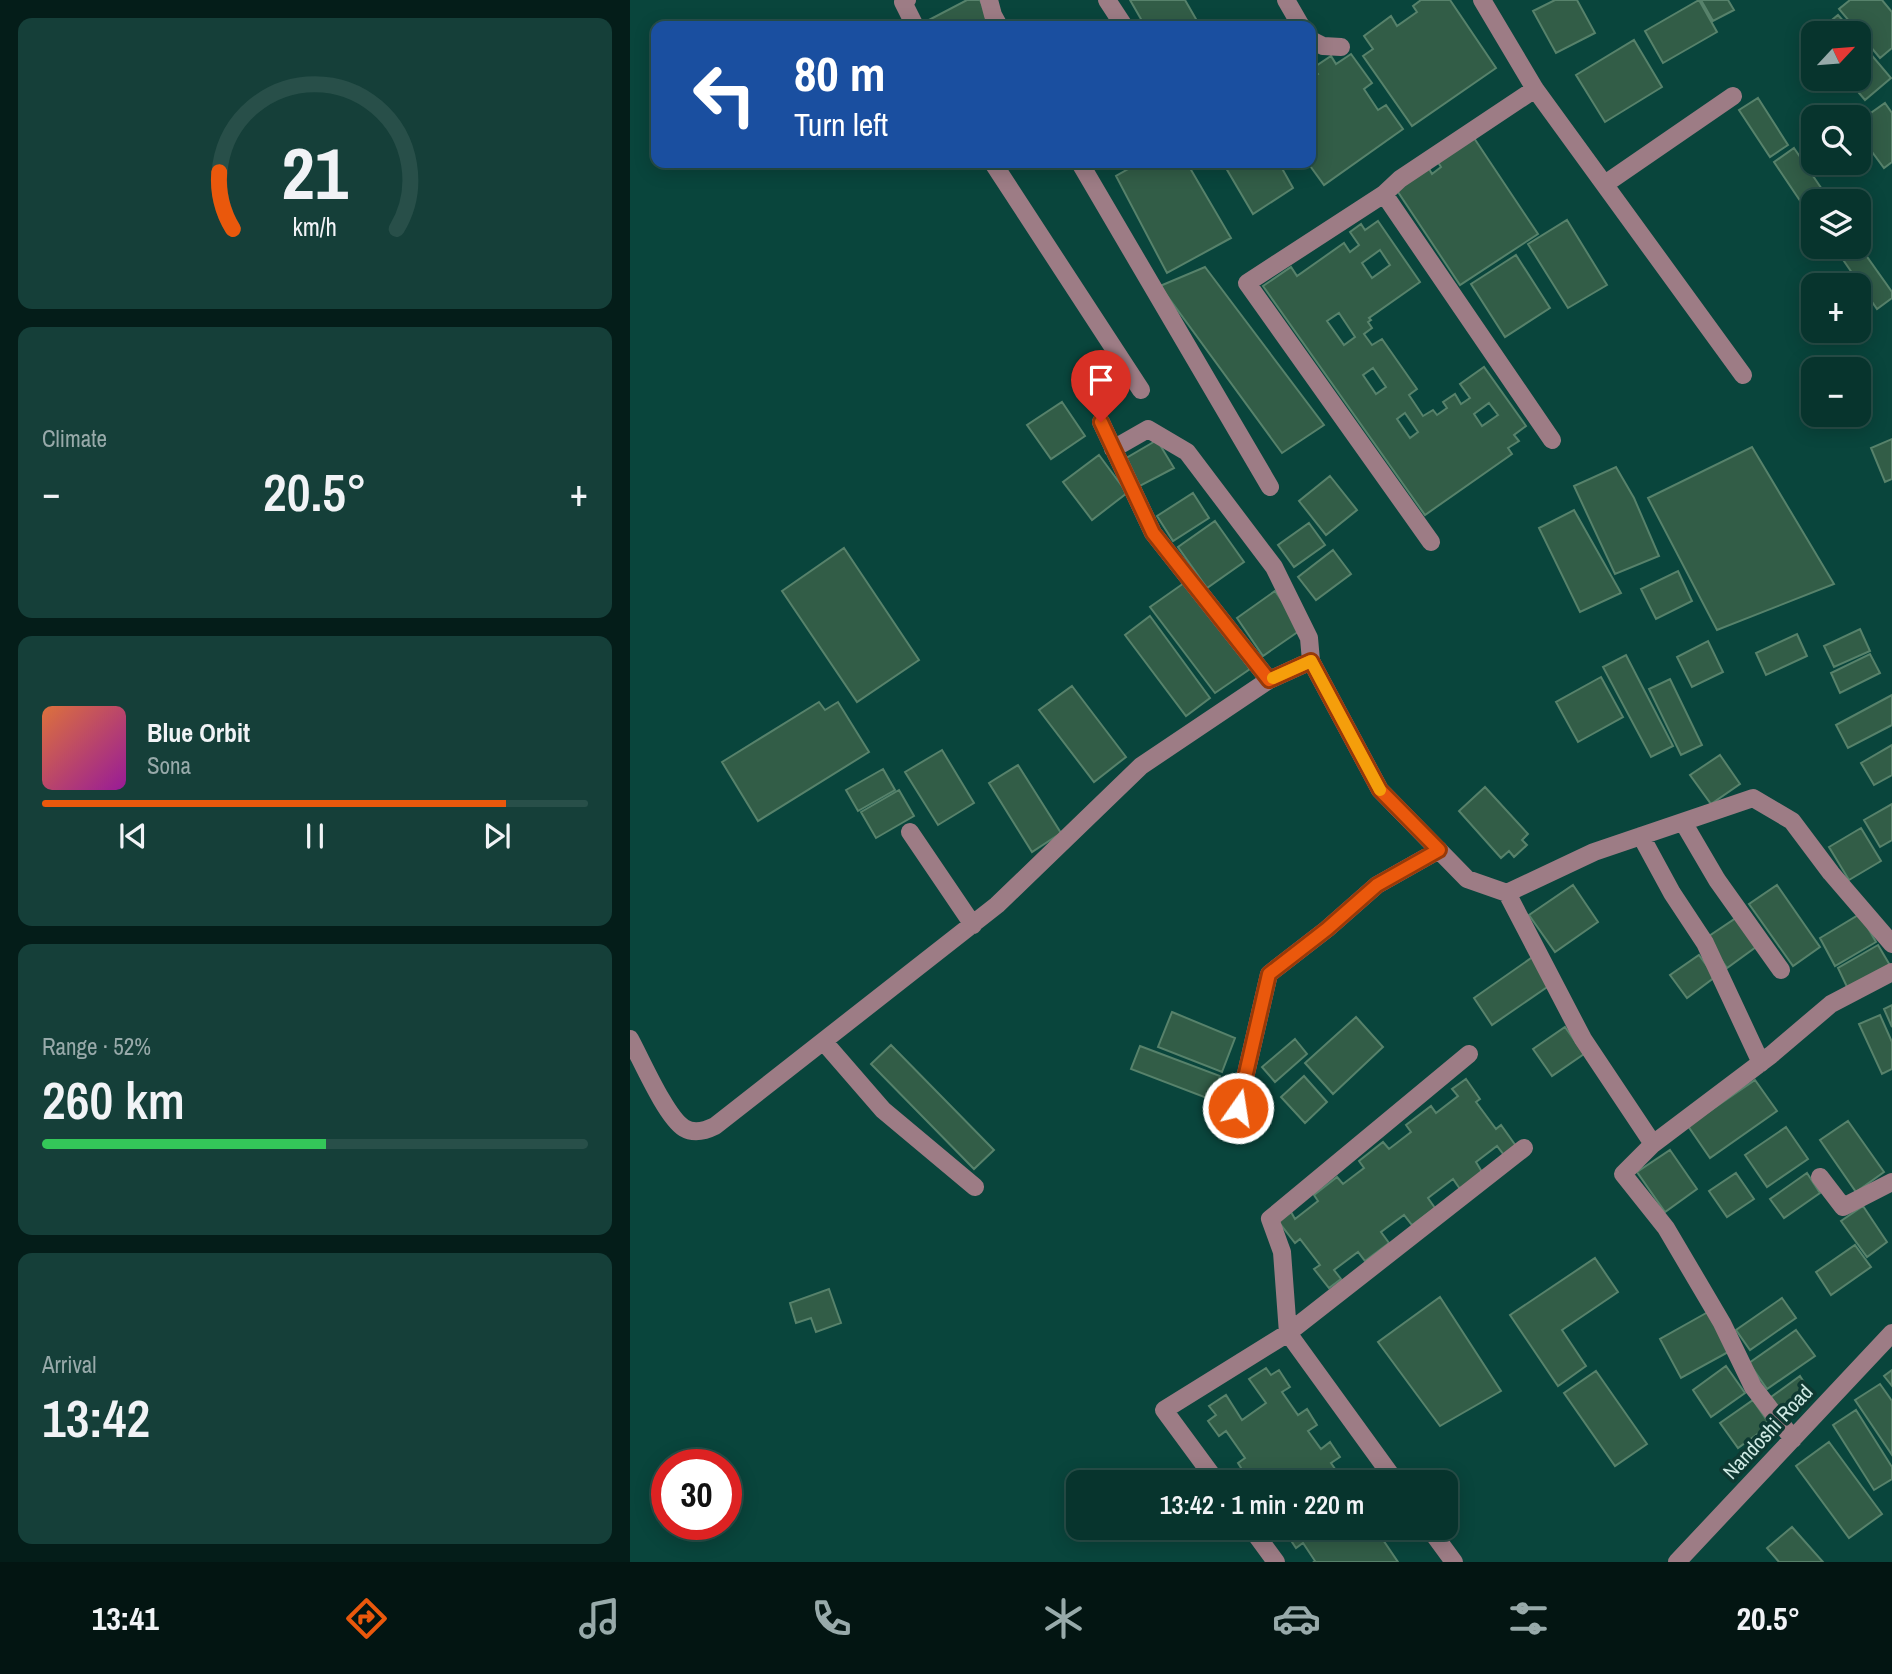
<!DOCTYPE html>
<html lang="en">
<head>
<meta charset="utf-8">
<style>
  body { margin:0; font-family:"Archivo Narrow",sans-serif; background:#153f39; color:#f1f3f6; height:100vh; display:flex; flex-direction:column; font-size:26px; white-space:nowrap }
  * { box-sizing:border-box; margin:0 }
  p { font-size:23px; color:#98aaaa }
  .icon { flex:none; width:38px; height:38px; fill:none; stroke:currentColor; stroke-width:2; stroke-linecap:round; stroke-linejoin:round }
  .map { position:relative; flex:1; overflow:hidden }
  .sheet { display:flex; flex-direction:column; gap:18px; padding:18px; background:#041d19; width:630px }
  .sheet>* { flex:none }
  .banner { position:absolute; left:21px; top:21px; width:665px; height:147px; border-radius:14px; box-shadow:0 4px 18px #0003,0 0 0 2px #284f49; background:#1a4fa0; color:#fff; overflow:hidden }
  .needle { width:46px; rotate:64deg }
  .controls { position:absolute; left:1171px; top:21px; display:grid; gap:14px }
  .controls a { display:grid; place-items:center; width:70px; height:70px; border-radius:14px; background:#07342d; box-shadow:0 4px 18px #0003,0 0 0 2px #284f49; font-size:35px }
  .speed { position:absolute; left:21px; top:1449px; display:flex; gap:14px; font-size:35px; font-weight:700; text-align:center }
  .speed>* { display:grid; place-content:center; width:91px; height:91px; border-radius:50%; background:#07342d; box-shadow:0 4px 18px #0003,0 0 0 2px #284f49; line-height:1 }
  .speed .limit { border:10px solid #d22; background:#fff; color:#111 }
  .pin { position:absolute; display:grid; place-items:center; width:60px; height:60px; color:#fff; margin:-72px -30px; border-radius:50% 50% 50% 0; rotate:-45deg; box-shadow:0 0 7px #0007 }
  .pin .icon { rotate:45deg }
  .me { position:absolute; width:77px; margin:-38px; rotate:13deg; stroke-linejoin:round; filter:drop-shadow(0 0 5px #0008) }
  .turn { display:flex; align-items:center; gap:24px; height:147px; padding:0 28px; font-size:32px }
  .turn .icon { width:91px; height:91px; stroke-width:2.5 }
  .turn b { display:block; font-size:49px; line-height:60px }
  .big { font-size:52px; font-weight:600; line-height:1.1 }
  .sheet .card { flex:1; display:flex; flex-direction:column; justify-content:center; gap:10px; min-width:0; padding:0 24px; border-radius:14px; background:#153f39 }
  .sheet .dial { align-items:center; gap:0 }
  .dial svg { height:182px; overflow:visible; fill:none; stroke:#284f49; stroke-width:7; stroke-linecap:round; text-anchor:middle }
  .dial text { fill:#f1f3f6; stroke:none }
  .song { display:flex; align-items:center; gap:21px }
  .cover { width:84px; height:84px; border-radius:10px; background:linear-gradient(135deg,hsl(20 70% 55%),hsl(300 70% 35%)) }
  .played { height:7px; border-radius:4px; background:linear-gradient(90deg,#ea580c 85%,#284f49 85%) }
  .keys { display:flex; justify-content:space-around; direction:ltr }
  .heat { display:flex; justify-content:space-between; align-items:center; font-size:38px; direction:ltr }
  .charge { height:10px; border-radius:5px; background:linear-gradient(90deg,#34c759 52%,#284f49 0) }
  .trip { position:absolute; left:436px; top:1470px; width:392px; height:70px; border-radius:14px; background:#07342d; box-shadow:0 4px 18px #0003,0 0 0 2px #284f49; font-weight:600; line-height:70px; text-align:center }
  .dock { display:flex; height:112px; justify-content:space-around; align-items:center; background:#031512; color:#98aaaa }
  .dock .icon { width:49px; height:49px }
  .dock .on { color:#ea580c }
  .dock b { font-size:32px; color:#f1f3f6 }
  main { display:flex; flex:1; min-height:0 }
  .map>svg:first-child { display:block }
  .building { fill:#325d47; stroke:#57826b; stroke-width:2; fill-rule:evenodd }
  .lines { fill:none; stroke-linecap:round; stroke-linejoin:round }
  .minor { stroke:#9d7c85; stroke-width:18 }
  .route-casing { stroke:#983908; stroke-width:18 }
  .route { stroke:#ea580c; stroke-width:12 }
  .slow { stroke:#f59e0b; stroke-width:12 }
  .labels { text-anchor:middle; stroke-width:7; stroke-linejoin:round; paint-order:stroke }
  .street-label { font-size:21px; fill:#cee9e3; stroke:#0e3932 }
</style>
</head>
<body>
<main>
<section class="sheet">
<div class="card dial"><svg viewBox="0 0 100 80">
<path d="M14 69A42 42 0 1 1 86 69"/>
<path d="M14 69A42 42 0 0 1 8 44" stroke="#ea580c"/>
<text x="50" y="56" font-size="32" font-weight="700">21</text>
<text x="50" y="72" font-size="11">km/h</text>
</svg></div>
<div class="card"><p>Climate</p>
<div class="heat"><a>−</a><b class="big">20.5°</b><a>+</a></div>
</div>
<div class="card">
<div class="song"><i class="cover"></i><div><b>Blue Orbit</b><p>Sona</p></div></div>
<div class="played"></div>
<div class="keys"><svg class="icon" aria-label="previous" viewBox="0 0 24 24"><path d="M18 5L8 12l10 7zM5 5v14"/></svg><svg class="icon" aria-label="pause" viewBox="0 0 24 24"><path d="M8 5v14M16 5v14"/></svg><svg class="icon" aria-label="next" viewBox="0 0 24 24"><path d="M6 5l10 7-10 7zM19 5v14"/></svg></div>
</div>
<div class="card"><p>Range · 52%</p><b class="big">260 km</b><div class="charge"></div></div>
<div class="card"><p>Arrival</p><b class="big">13:42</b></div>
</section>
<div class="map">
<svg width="1262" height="1562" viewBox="0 0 1262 1562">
  <rect width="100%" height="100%" fill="#09453c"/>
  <path class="building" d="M337 0H350L363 26H297L295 22Z
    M500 0H555L570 26H515Z
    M791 0H820L866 68 782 126 733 56 743 49 734 36 761 16 767 26 787 12 783 6Z
    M925 0H947L965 33 926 53 903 11Z
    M1069 0 1087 32 1033 63 1015 31Z
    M1071 0H1098L1104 10 1083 21Z
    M1220 0H1252L1262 12V48L1250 58 1209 9Z
    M1208 15 1224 33H1186Z
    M1228 39 1261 78 1235 100 1217 79H1228Z
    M1004 40 1032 87 975 122 946 75Z
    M721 54 742 83 734 89 748 110 756 105 773 129 694 185 678 163H681L683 155 681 152V79L688 74 683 68 701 56 706 64Z
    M1128 98 1158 145 1140 157 1109 110Z
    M1255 103 1262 113V162L1254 168 1228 133V122Z
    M842 135 908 234 830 285 766 189 798 167 802 174 811 167 806 159Z
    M1164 148 1200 201H1183V220L1144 162Z
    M509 163H557L601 238 537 273 486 176Z
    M593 163H649L663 188 623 214Z
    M937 220 977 285 938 308 898 244Z
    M748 221 790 282 739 318 741 320 738 322 742 328 734 334 742 345 752 339 787 389 779 395 793 416 803 410 807 415 817 408 813 402 825 394 831 404 840 398 830 384 854 367 896 426 884 435 889 441 878 448 882 454 795 515 633 286 661 267 667 276 714 243 720 252 729 245 720 232 731 224 735 230ZM750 250 760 265 742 278 732 263ZM709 313 725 337 714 345 697 321ZM743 368 756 387 746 394 733 375ZM859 403 868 415 852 426 844 414ZM775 413 788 432 780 438 767 419Z
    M1228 244 1262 292V298L1247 309 1207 251 1213 247H1228Z
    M886 255 920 308 875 337 841 284Z
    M575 267 694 425 652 453 530 286Z
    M432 402 455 436 421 459 397 425Z
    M1262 439V479L1255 482 1241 448Z
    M527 440 544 468 506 488 493 460Z
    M1122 447 1204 584 1087 630 1018 498Z
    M469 455 497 493 462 520 433 482Z
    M986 467 1004 498 1029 556 985 574 944 486Z
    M700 476 727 510 696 535 669 501Z
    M563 493 579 518 543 541 527 516Z
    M944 510 991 593 950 612 909 528Z
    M585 521 614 562 577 588 548 547Z
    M679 523 695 545 664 567 648 545Z
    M214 548 289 660 227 702 152 591Z
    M703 550 721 574 686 600 668 577Z
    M1048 571 1062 601 1026 619 1011 589Z
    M554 583 620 669 585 693 520 607Z
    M645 591 672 629 633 656 607 618Z
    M520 616 580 698 556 716 495 635Z
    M1230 629 1240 651 1204 667 1194 646Z
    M1167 634 1177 656 1136 675 1126 653Z
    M1078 641 1093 672 1062 687 1047 657Z
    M1240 654 1250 673 1210 693 1201 673Z
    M996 655 1043 746 1021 757 973 667Z
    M971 677 993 717 948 742 926 702Z
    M1040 679 1072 745 1051 755 1019 689Z
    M442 686 496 757 464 782 409 710Z
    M1262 695V725L1218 748 1206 725Z
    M189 702 195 710 208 702 239 752 128 821 92 762Z
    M1262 745V775L1244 785 1231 763Z
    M312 750 344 803 308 825 275 772Z
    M1090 755 1110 784 1081 804 1060 775Z
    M388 765 431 833 402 852 359 783Z
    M253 769 265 790 228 811 216 790Z
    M855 787 898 834 892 840 897 845 884 857 879 851 871 858 829 811Z
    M269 790 284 816 246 838 231 812Z
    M1262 804V840L1250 847 1234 820Z
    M1231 828 1251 861 1219 880 1199 847Z
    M943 885 968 922 925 952 899 915Z
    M1147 885 1190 947 1163 966 1119 904Z
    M1230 914 1246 942 1205 966 1190 938Z
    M1106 918 1126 947 1097 968 1076 938Z
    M1248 945 1261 967 1219 991 1208 968Z
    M1069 955 1085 977 1057 998 1040 975Z
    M904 956 923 983 862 1025 844 998Z
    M1262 1005V1027L1254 1009Z
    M542 1012 605 1038 592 1072 528 1047Z
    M1250 1015 1262 1042V1069L1252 1074 1229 1024Z
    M726 1017 753 1047 703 1094 675 1063Z
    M935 1027 954 1054 922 1076 903 1049Z
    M665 1039 677 1054 645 1082 632 1067Z
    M261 1045 364 1150 344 1169 241 1064Z
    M510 1046 590 1076 582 1100 501 1069Z
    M674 1076 697 1102 675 1123 651 1097Z
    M836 1079 850 1099 846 1102 866 1129 871 1125 886 1146 874 1155 867 1146 846 1162 852 1172 830 1189 823 1179 798 1198 805 1208 782 1225 774 1215 751 1232 759 1243 735 1261 728 1252 704 1270 711 1279 699 1288 684 1269 690 1265 670 1239 665 1243 648 1221 661 1212 665 1219 688 1201 684 1195 707 1177 713 1184 734 1168 729 1161 753 1142 759 1149 781 1132 776 1125 801 1106 806 1113 828 1096 822 1089Z
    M1125 1080 1147 1111 1080 1158 1058 1126Z
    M1218 1121 1254 1172 1226 1192 1190 1140Z
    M1156 1127 1178 1159 1137 1187 1115 1155Z
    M1040 1150 1067 1189 1035 1212 1007 1172Z
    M1106 1173 1124 1199 1097 1217 1079 1191Z
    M1177 1173 1190 1193 1154 1218 1140 1199Z
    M1233 1206 1257 1242 1237 1257 1211 1221Z
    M1225 1245 1241 1267 1201 1295 1186 1272Z
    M965 1258 988 1292 932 1330 956 1366 928 1386 880 1315Z
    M199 1289 211 1323 186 1332 181 1318 166 1323 160 1303Z
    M810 1297 871 1391 810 1426 748 1342Z
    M1152 1298 1166 1318 1120 1350 1106 1330Z
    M1078 1312 1100 1351 1051 1378 1030 1339Z
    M1166 1330 1185 1356 1137 1389 1119 1363Z
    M1096 1366 1115 1393 1081 1417 1063 1390Z
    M636 1368 641 1375 649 1370 660 1387 652 1392 668 1415 677 1409 687 1425 678 1431 691 1449 700 1442 710 1457 701 1463 714 1482H631L626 1474 618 1479 608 1463 615 1458 596 1431 589 1436 578 1421 586 1415 579 1406 596 1395 612 1420 636 1403 619 1379Z
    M1262 1370V1386L1254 1376Z
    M966 1371 1017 1444 985 1466 934 1393Z
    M1170 1376 1181 1393 1152 1413 1141 1397Z
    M1250 1384 1262 1401V1455L1225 1400Z
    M1123 1400 1140 1425 1108 1448 1090 1423Z
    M1226 1410 1262 1467V1479L1244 1490 1203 1425Z
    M1199 1442 1252 1514 1219 1538 1166 1466Z
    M1162 1527 1193 1562H1149L1137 1548Z
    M662 1528H745L768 1562H683L685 1561 673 1543 666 1548 658 1536 665 1532Z"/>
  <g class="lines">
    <path class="minor" d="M277 0 273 2 285 26
      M359 0 363 15 369 26
      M477 0 494 26
      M656 0 671 26
      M852 0 905 89 1113 375
      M681 40 693 46 711 47
      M363 163 511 390
      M450 163 640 487
      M975 184 1103 96
      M754 194 770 179 905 89
      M471 422 523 533 639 680 681 661
      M483 449 518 429 557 452 644 567 679 638 681 661 750 790 837 879 877 893 953 1039 1023 1144 993 1174 1036 1228 1092 1323 1123 1387 1163 1439
      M801 542 617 283 754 194 922 440
      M1053 822 1087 880 1151 970
      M280 832 343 925
      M1011 836 1042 893 1075 943 1131 1063
      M877 893 964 852 1123 798 1162 821 1201 873 1262 944
      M0 1039C11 1059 36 1117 54 1128 64 1134 75 1131 85 1126L367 905 511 766 639 680
      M194 1042 253 1110 345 1187
      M608 1108 639 974 697 929 747 885 809 850
      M1023 1144 1141 1055 1201 1004 1262 972
      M1190 1177 1213 1207 1262 1182
      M587 1482 534 1410 658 1333 894 1148
      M766 1482 658 1333 652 1252 640 1219 839 1054
      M621 1528 646 1562
      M799 1528 824 1562
      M1047 1562 1262 1333"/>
  </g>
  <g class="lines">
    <defs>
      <path id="route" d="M471 422 523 533 639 680 681 661 750 790 809 850 747 885 697 929 639 974 608 1108"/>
    </defs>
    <use href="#route" class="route-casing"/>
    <use href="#route" class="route"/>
    <path class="slow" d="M643 678 681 661 750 790"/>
  </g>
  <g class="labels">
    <g class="street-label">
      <text transform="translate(1138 1432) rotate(-47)" y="7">Nandoshi Road</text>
    </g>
  </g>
</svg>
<div class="controls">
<a><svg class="needle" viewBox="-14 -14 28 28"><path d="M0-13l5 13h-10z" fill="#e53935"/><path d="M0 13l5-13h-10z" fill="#98aaaa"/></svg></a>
<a><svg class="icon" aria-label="search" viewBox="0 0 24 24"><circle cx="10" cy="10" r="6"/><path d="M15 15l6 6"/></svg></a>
<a><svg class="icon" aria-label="layers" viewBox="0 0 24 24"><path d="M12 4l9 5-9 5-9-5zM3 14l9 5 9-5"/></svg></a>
<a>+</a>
<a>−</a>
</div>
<div class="speed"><div class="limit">30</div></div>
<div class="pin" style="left:471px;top:422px;background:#d93025"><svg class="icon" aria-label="arrive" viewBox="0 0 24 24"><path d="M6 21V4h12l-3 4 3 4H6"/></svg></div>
<svg class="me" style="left:608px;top:1108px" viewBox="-20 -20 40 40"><circle r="17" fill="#ea580c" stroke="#fff" stroke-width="3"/><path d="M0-11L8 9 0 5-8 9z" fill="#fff"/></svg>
<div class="trip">13:42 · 1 min · 220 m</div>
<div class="banner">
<div class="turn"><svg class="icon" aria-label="left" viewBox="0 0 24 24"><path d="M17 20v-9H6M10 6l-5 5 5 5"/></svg><div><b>80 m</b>Turn left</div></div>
</div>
</div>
</main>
<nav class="dock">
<b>13:41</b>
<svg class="icon on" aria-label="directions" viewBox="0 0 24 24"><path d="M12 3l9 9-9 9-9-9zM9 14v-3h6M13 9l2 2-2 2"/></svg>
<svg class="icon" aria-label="music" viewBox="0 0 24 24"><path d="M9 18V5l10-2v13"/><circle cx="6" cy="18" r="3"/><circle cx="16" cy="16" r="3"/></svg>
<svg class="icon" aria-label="phone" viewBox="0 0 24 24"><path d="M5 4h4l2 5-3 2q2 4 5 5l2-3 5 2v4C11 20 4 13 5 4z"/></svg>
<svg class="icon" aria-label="climate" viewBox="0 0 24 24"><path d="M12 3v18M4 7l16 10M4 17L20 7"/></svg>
<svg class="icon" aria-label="car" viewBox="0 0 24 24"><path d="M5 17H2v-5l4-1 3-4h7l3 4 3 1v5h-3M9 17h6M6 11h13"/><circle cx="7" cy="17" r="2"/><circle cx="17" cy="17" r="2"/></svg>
<svg class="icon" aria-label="filters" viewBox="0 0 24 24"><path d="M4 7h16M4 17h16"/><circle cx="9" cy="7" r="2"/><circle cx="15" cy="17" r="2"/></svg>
<b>20.5°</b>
</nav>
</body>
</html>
